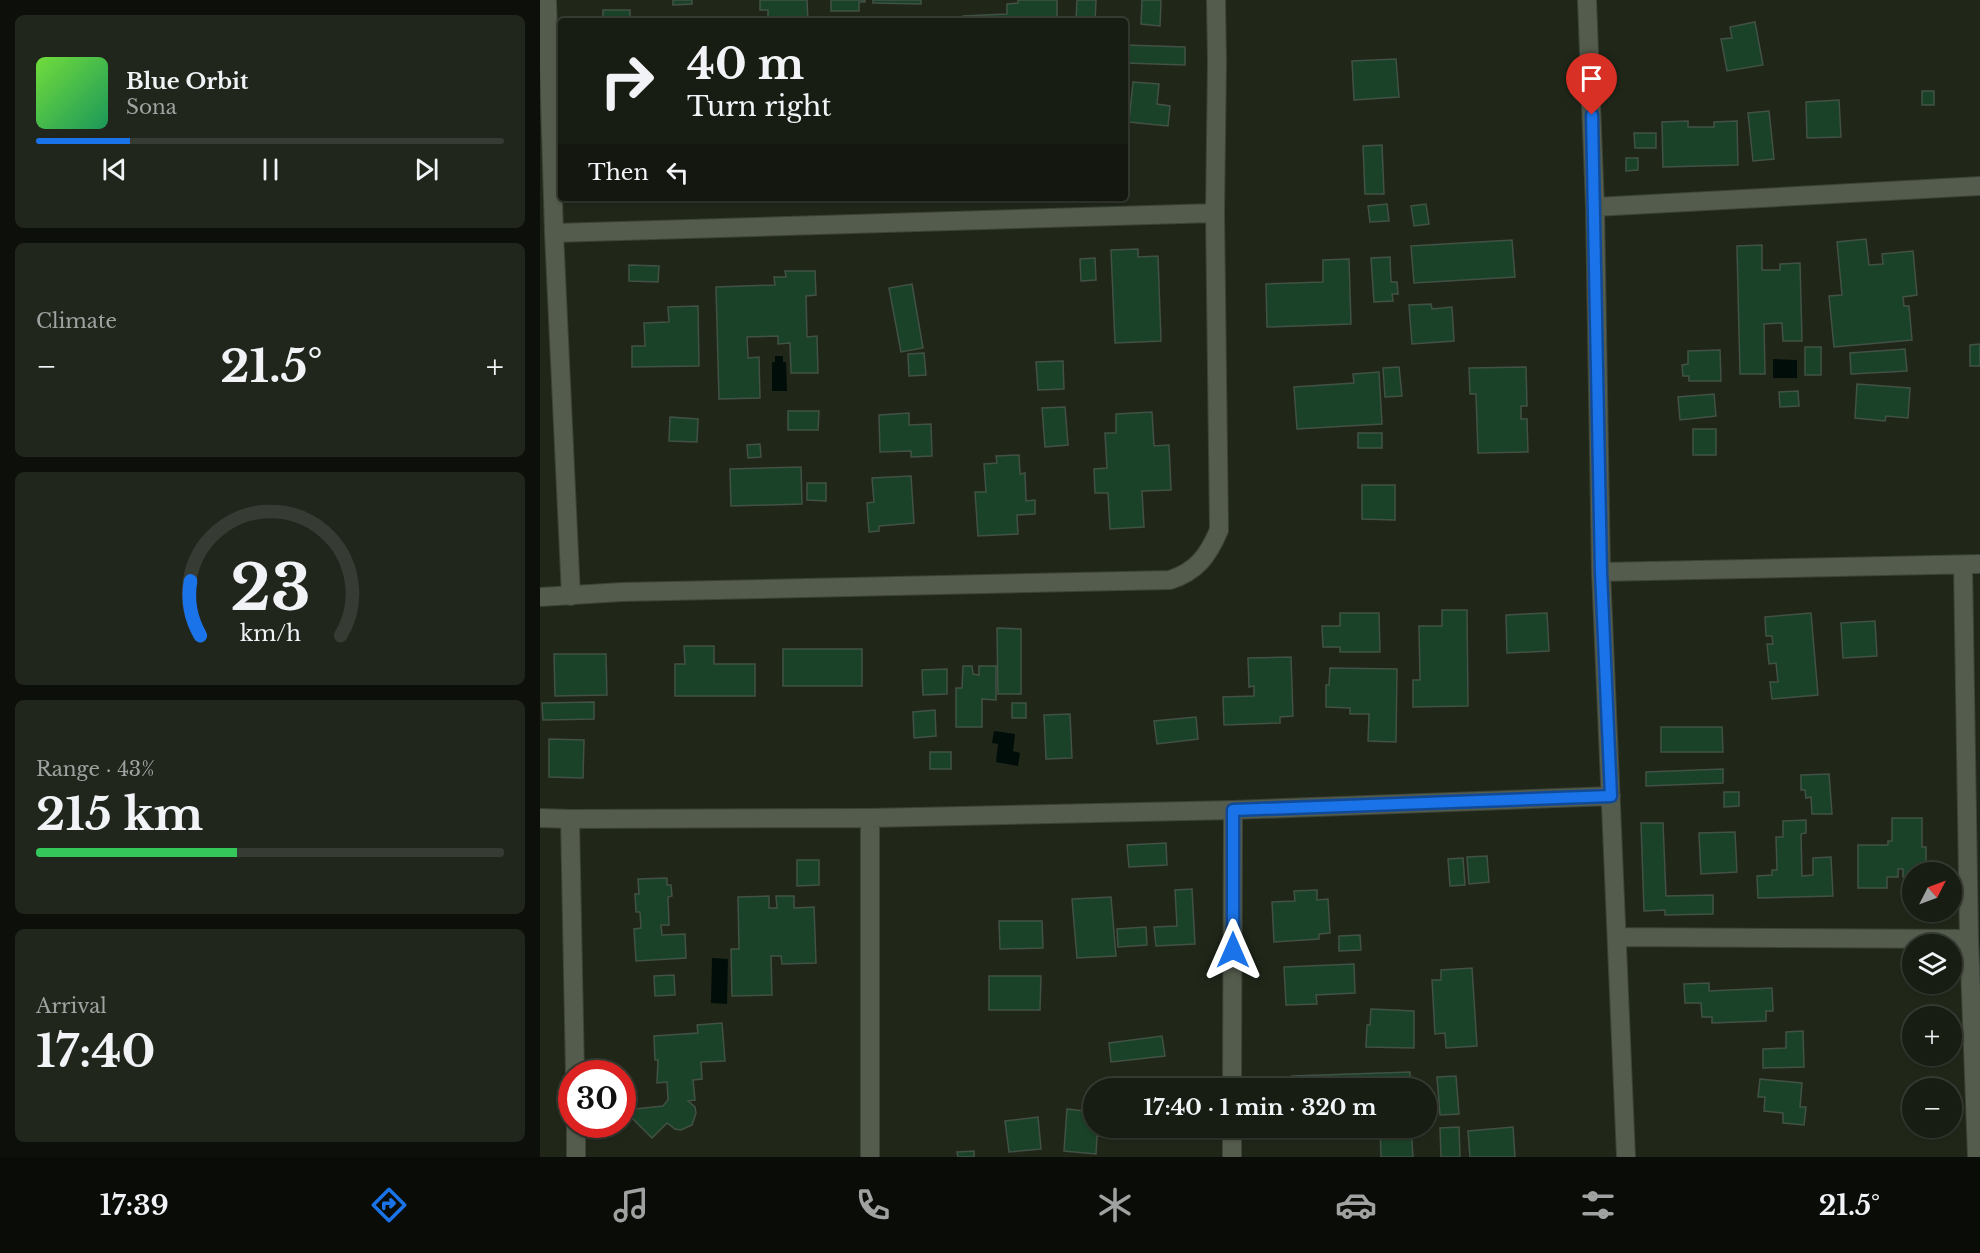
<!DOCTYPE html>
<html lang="en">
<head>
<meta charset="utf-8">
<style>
  body { margin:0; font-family:"Libre Baskerville",serif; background:#21261c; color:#f1f3f6; height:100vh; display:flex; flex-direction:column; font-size:22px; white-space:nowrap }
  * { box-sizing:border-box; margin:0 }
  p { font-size:20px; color:#9fa2a0 }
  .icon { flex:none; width:33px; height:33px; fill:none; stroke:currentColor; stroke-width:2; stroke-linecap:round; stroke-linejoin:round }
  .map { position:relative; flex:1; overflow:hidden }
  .details { display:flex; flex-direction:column; gap:15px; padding:15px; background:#0d100a; width:540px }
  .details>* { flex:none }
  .top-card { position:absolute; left:18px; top:18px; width:570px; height:183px; border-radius:6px; box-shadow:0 2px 4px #0004,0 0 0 2px #363b33; background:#181d13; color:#f1f3f6; overflow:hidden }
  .needle { width:39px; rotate:48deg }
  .controls { position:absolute; left:1362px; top:862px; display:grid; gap:12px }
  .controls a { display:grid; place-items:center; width:60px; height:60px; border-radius:50%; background:#181d13; box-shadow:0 2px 4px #0004,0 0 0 2px #363b33; font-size:30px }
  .speed { position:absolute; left:18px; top:1060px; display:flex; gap:12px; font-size:30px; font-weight:700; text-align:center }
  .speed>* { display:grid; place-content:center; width:78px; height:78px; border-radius:50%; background:#181d13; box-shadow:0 2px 4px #0004,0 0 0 2px #363b33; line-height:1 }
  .speed .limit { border:9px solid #d22; background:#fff; color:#111 }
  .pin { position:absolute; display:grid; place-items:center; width:51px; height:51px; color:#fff; margin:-62px -26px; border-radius:50% 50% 50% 0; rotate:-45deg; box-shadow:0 0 6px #0007 }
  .pin .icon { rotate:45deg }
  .me { position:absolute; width:66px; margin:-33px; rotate:0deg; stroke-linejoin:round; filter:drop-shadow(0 0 4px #0008) }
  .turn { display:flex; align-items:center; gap:21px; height:126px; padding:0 30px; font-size:27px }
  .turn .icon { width:78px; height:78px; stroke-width:2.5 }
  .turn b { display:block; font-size:42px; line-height:51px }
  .then { display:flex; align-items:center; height:57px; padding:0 30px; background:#0003; gap:12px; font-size:22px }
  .big { font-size:45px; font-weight:800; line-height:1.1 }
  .details .card { flex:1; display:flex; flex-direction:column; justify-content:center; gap:9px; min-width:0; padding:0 21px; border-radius:9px; background:#21261c }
  .details .dial { align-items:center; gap:0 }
  .dial svg { height:156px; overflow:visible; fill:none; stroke:#363b33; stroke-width:7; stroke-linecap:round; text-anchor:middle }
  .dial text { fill:#f1f3f6; stroke:none }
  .song { display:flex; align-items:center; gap:18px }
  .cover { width:72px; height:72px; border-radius:9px; background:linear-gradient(135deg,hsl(100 70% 55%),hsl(150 70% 35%)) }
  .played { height:6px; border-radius:3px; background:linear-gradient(90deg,#1a73e8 20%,#363b33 20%) }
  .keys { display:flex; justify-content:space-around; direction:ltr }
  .heat { display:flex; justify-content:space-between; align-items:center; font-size:33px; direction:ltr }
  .charge { height:9px; border-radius:4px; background:linear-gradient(90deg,#34c759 43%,#363b33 0) }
  .trip { position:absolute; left:543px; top:1078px; width:354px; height:60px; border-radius:30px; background:#181d13; box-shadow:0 2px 4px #0004,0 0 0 2px #363b33; font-weight:800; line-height:60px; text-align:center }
  .tab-bar { display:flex; height:96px; justify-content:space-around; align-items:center; background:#0a0c08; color:#9fa2a0 }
  .tab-bar .icon { width:42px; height:42px }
  .tab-bar .on { color:#1a73e8 }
  .tab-bar b { font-size:27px; color:#f1f3f6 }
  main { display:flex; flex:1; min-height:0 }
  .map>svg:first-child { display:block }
  .water { fill:#010d09 }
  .building { fill:#1a4228; stroke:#425145; stroke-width:1.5 }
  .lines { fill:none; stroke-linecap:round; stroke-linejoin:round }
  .street-casing { stroke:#3c4337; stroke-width:20 }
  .street { stroke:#545c4d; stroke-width:18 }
  .route-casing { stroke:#114b97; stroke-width:15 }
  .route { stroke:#1a73e8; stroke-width:10 }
</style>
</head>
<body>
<main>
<section class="details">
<div class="card">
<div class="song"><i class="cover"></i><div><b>Blue Orbit</b><p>Sona</p></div></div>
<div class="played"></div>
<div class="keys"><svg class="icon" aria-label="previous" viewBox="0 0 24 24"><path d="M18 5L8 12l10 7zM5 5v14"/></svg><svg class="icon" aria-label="pause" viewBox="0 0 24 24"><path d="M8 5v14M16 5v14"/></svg><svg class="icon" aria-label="next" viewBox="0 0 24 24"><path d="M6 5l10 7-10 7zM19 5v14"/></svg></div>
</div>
<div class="card"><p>Climate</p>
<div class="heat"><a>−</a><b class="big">21.5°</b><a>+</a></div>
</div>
<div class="card dial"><svg viewBox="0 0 100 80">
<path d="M14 69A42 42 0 1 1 86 69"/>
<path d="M14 69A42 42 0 0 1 9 41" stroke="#1a73e8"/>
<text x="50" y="56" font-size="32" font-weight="700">23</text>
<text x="50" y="72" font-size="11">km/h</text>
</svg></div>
<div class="card"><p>Range · 43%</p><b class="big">215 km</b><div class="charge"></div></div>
<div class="card"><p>Arrival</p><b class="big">17:40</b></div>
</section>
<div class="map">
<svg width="1440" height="1157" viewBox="0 0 1440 1157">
  <rect width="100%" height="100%" fill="#202719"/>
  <path class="water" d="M235 356H243V362H246L247 391H232V362H235Z
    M1233 359 1257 360V378H1233Z
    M454 731 475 734 473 751 480 753 478 766 456 762 458 744 452 743Z
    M172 958 188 959 187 1004 171 1003Z"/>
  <path class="building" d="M133 0H152V4L133 5Z
    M220 0H267L268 21H228V10H220Z
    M291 0H325V2H319V11H291Z
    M333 0H381V4L333 3Z
    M478 0H517V21H423V16L467 14V4L478 3Z
    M537 0H556L555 21H536Z
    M602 0H621L620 26 601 24Z
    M63 10H90V21H63Z
    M1215 22 1223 65 1187 71 1181 39 1192 38 1190 27Z
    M585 45 645 47V65L585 63Z
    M856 59 859 97 814 100 812 61Z
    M593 82 619 84 617 104 630 106 628 126 589 122Z
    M1382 91H1394V105H1382Z
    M1299 100 1301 137 1267 138 1266 102Z
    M1229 111 1234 159 1213 161 1208 113Z
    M1148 121V127H1174V122L1197 121 1198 165 1123 167 1122 122Z
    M1094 133H1116V148H1095Z
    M842 145 844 194H825L823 146Z
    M1086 158H1098V170L1086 171Z
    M847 204 849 221 830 222 828 206Z
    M886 204 889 224 874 226 871 206Z
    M1326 239 1329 265 1343 264 1342 254 1373 251 1377 295 1363 297 1364 306H1369L1372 340 1294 347 1289 296 1302 295 1297 242Z
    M972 240 975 277 874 283 871 246Z
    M1222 245V270H1240V264L1260 263 1262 341H1243L1242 323 1224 324 1225 374H1200L1197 246Z
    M598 249V257L618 256 621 341 575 343 571 250Z
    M850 257 851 282H857L858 294H852L853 301 834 302 831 258Z
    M555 258 556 280 541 281 540 259Z
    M809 259 811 324 727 327 726 284 783 282V260Z
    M89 265 119 266 118 282 89 281Z
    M245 271H275L276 295 266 296 267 337 277 336 278 373H251L250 343 238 344V336L207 337 208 358 219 357 220 398 179 399 176 287 235 285 234 277H246Z
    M372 284 383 348 361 352 349 288Z
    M891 304 892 309 912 307 914 341 872 344 869 305Z
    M158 306 159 366 92 367V346H105L104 323 129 322 128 307Z
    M1440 344V366H1430V345Z
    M1265 347H1281V375H1265Z
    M1365 349 1367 371 1311 374 1310 353Z
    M1180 350 1181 381H1149V376H1143L1142 365 1148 364V351Z
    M384 353 386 375 369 376 368 354Z
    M523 361 524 389 498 390 496 362Z
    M859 367 862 396 845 397 843 368Z
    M986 367 987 406H981V419H987L988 452 938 453 936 394H930L929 368Z
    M839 372 842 424 757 429 754 387 814 383 813 374Z
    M1317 384 1370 388 1368 418 1346 416 1345 421 1315 418Z
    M1258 391 1259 406 1240 407 1239 392Z
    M1174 394 1176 416 1140 420 1138 397Z
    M525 407 528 445 505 447 502 408Z
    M248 411H279L278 430H248Z
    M612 412 614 446 629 445 631 490 602 491 604 527 570 529 568 493H555L554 469 567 468 565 433H576V414Z
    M369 413V425L391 424 392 456 371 457V451L340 452 339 415Z
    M130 417 158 419 157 442 129 441Z
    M1153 429H1176V455H1153Z
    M818 433H842V448H818Z
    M220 444 221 457 208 458 207 445Z
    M479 455 480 474 485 473 486 501 495 500V514L477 515 478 534 438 536 435 492H446L444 464 457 463 456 456Z
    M261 467 262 504 191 506 190 469Z
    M371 476 374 523 339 526V531L329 532 327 503 334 502 332 478Z
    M267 483H286V501L267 500Z
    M822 485H855V520L822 519Z
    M902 610H927L928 706 873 707V680H880L879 626H902Z
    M800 613H839L840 652H800V647H783L782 626H800Z
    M1007 613 1009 651 967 653 966 615Z
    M1271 613 1278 695 1232 699 1230 682H1238L1236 663 1229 664 1227 644H1233L1232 636H1226L1225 617Z
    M1335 621 1337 656 1303 658 1301 623Z
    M457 628 481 629V694H458Z
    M144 646H174V664H215V696H135V664H145Z
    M243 649H322V686H243Z
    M14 654H66L67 695 15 696Z
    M751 657 753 716 740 717V723L684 725 683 697 714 696V686L709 687 708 658Z
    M423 666H432L433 674 439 675V666H456V700L442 699V727H416V688H422Z
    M790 668 857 669 856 742 828 741 829 714H810V708L786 707V685H789Z
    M407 669V694L383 695 382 670Z
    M54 702V719L3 720 2 703Z
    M472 703H486V718H472Z
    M395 710 396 736 374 738 373 712Z
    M530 714 532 758 506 759 504 715Z
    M656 717 658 739 617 744 614 721Z
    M1121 727H1182L1183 752H1121Z
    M9 739 44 740 43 778 9 777Z
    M390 752H411V769H390Z
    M1183 769V783L1106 786V772Z
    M1289 774 1292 814H1272L1271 797 1266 798 1265 790H1261V775Z
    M1184 792H1199V806L1184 807Z
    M1352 818H1382V847H1386V866H1380L1381 873H1372V877H1363V869H1358V877H1347V888H1318V845H1348V841H1352Z
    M1266 820V833L1261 834 1262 876 1273 875V858L1291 857 1293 896 1218 898 1217 876 1232 875V870H1237L1236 837H1243V821Z
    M1101 823H1123L1126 896 1173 895V914L1125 915V910L1104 911Z
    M1195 832 1197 872 1161 874 1159 833Z
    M626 843 627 865 589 867 587 845Z
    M947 856 949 882 929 884 927 857Z
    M923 858 925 885 910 886 908 859Z
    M257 860H279V885L257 886Z
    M127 878V885H131L132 896 128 897 129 925H121L122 935 145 934 146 958 96 961 94 929 101 928 100 912H96L95 894H99L98 879Z
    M652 889 655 944 616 946 614 927 637 926 635 890Z
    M777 890V900L788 899 790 933 779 934V939L734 942 732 902 755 901 754 891Z
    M229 896V908H237L236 896H254V908L274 907 276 963 242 964 241 956H231L232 995 192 996 191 949H199L198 897Z
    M571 897 576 956 537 958 532 899Z
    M459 921H502L503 948 460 949Z
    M606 927 607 945 578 947 577 929Z
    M820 935 821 950 799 951V936Z
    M814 964 815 993 776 995 777 1004 746 1005 744 967Z
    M932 968 937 1046 906 1048 905 1033 895 1034 892 980H901V970Z
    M134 975 135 995 115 996 114 976Z
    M449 976H501L500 1010H449Z
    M1169 983V991L1232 988 1233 1011H1226V1021L1172 1023V1017H1162L1161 1003H1145L1144 984Z
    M831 1009 874 1011V1048L826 1047 827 1025H830Z
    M182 1023 185 1061 161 1062 162 1079 153 1080 155 1100 148 1101 155 1107 156 1113 152 1125 141 1130 135 1129 127 1123 112 1138 89 1115 95 1109 123 1106 128 1100 127 1082 117 1083 118 1060H115L114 1036 158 1033 157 1025Z
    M1263 1031 1264 1067 1223 1068V1049L1246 1048V1032Z
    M622 1036 625 1056 571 1062 569 1043Z
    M870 1072V1089H753L752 1076Z
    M916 1076 919 1114 900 1115 897 1077Z
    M1220 1079 1262 1083 1260 1107H1266L1264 1125 1243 1123V1113L1224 1111 1225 1097H1218Z
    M527 1109 554 1112V1128H562L561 1136H557L556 1154 524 1151Z
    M498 1117 501 1149 469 1152 465 1121Z
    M919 1127 920 1157H901L900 1128Z
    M973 1127 975 1157H930L928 1131Z
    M840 1128H871L873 1157H841Z
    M434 1151V1157H418L417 1152Z"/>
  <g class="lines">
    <defs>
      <path id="street" d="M7 0 14 233 31 596
        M1047 0 1055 207 1061 572 1086 1157
        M1055 207 1440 186
        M14 233 675 213
        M1423 565 1429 939 1437 1157
        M1061 572 1440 564
        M0 597 82 592 630 580C657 571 668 556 679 530L675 213 677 62 676 0
        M0 818 30 819 330 818 693 810 1071 796
        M330 818V1157
        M30 819 35 1074
        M1078 937 1429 939
        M692 1089 693 810
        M36 1125V1157
        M692 1157V1128"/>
    </defs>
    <use href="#street" class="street-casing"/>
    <use href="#street" class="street"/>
  </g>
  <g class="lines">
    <defs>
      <path id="route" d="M693 950V810L1071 796 1061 572 1052 115"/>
    </defs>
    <use href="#route" class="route-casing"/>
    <use href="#route" class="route"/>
  </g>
</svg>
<div class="controls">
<a><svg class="needle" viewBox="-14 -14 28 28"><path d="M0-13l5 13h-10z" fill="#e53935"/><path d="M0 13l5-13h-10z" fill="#9fa2a0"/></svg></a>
<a><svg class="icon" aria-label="layers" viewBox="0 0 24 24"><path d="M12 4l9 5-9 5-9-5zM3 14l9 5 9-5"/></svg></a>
<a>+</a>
<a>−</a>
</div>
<div class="speed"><div class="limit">30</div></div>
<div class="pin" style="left:1052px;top:115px;background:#d93025"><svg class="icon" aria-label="arrive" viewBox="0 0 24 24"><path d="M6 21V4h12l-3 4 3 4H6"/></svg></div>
<svg class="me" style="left:693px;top:950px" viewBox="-20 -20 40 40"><path d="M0-17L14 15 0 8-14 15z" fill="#1a73e8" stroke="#fff" stroke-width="4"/></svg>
<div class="trip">17:40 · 1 min · 320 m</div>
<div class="top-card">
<div class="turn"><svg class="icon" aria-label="right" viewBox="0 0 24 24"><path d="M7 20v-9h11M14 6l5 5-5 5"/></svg><div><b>40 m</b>Turn right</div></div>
<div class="then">Then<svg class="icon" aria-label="left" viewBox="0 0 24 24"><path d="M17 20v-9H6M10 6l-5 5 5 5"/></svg></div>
</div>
</div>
</main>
<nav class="tab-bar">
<b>17:39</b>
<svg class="icon on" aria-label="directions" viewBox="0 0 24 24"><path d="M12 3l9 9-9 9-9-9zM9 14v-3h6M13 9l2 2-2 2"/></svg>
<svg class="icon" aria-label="music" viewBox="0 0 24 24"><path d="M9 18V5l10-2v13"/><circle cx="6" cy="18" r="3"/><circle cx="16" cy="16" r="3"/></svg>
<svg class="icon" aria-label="phone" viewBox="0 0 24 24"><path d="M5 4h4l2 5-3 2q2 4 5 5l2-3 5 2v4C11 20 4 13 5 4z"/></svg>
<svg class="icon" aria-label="climate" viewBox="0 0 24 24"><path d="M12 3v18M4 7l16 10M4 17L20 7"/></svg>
<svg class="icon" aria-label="car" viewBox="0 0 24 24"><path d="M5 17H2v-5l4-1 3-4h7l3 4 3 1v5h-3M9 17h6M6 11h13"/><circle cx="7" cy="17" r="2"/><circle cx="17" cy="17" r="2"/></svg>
<svg class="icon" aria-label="filters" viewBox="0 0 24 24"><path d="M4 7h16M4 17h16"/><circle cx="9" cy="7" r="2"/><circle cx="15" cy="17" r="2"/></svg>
<b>21.5°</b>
</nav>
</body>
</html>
